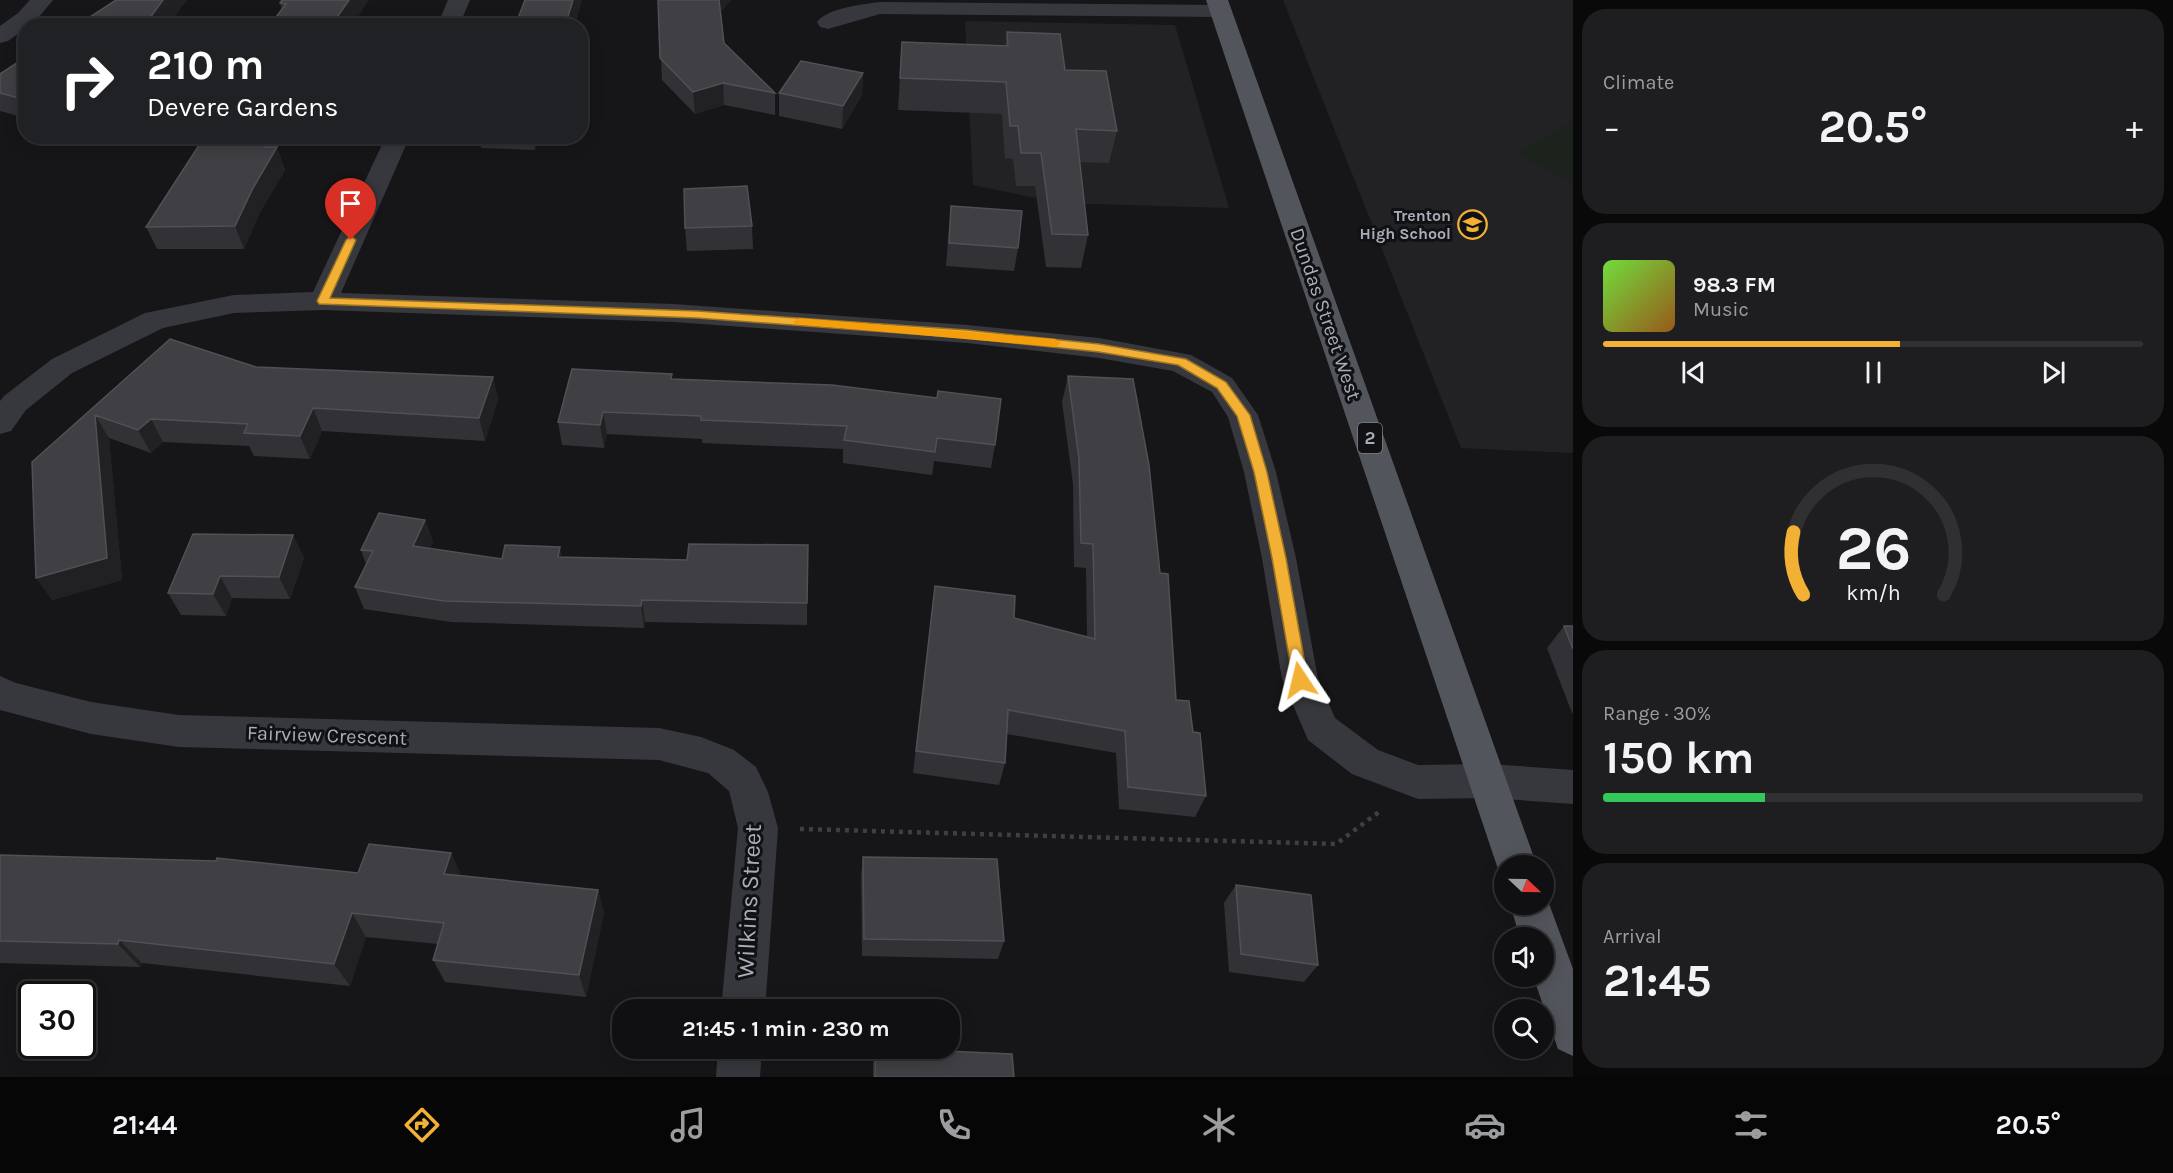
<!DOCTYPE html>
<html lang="en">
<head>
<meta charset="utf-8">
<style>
  body { margin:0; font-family:Karla,sans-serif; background:#1e1e20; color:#f1f3f6; height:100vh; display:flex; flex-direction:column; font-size:22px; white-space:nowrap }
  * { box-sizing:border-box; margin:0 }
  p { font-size:20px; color:#9c9d9f }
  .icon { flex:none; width:33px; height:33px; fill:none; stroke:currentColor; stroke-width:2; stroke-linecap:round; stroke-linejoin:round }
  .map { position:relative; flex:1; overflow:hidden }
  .side { display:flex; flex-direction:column; gap:9px; padding:9px; background:#09090a; width:600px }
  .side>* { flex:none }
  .top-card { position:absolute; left:18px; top:18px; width:570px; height:126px; border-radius:24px; box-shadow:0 3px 15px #0003,0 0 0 2px #303032; background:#202124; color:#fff; overflow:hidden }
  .needle { width:39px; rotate:112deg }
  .controls { position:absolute; left:1494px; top:855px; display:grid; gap:12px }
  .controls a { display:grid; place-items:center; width:60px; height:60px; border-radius:50%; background:#101012; box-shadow:0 3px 15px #0003,0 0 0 2px #303032; font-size:30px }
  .speed { position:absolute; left:18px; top:981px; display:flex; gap:12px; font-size:30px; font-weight:700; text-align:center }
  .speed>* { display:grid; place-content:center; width:78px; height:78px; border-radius:50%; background:#101012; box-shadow:0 3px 15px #0003,0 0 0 2px #303032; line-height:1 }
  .speed .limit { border:3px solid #111; border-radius:9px; background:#fff; color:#111 }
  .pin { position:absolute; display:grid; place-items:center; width:51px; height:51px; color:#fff; margin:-62px -26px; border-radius:50% 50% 50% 0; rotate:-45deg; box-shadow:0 0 6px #0007 }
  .pin .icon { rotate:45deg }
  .me { position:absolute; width:66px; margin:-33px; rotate:350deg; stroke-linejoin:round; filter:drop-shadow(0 0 4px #0008) }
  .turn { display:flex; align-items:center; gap:21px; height:126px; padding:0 30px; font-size:27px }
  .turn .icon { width:78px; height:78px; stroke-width:2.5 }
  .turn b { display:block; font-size:42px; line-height:51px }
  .big { font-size:45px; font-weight:700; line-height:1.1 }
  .side .tile { flex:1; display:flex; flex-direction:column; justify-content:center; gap:9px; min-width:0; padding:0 21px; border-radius:24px; background:#1e1e20 }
  .side .dial { align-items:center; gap:0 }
  .dial svg { height:156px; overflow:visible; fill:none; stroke:#303032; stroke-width:7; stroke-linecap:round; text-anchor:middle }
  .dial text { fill:#f1f3f6; stroke:none }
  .song { display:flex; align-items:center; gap:18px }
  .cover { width:72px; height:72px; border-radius:9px; background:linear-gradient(135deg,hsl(100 70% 55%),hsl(30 70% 35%)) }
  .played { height:6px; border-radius:3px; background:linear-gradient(90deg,#f2b134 55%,#303032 55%) }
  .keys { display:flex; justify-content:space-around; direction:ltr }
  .heat { display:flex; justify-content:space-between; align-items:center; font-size:33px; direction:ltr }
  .charge { height:9px; border-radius:4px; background:linear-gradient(90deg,#34c759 30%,#303032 0) }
  .trip { position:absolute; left:612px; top:999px; width:348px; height:60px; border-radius:24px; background:#101012; box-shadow:0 3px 15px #0003,0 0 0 2px #303032; font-weight:700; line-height:60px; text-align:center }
  .tab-bar { display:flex; height:96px; justify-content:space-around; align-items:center; background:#060607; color:#9c9d9f }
  .tab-bar .icon { width:42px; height:42px }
  .tab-bar .selected { color:#f2b134 }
  .tab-bar b { font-size:27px; color:#f1f3f6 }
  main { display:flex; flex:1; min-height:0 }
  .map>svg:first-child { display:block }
  .built { fill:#222225 }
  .green { fill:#1c231d }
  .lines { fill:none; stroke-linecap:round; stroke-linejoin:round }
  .path { stroke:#3d3f44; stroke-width:4.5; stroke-dasharray:4 5; stroke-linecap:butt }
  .minor { fill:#37383d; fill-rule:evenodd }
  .major { fill:#53555c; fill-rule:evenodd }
  .wall { fill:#323236 }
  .shaded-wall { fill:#212124 }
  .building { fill:#3f3f44; stroke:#4f5156; stroke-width:1.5 }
  .route { fill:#f2b134; stroke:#9d7322; stroke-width:1.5 }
  .slow { fill:#f59e0b }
  .labels { text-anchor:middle; stroke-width:6; stroke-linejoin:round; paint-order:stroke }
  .far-poi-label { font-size:16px; font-weight:bold; fill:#a8adb8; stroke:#111113; text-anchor:end }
  .shield { fill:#111113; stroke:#7b7e86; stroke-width:1.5 }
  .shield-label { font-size:18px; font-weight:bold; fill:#a8adb8 }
  .street-label { font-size:20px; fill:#a8adb8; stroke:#111113 }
  .near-street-label { font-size:24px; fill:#a8adb8; stroke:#111113 }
</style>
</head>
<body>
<main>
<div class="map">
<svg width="1573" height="1077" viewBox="0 0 1573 1077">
  <rect width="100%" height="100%" fill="#161618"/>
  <path class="built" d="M1283 0H1573V453L1461 448Z
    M965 21 1175 25 1229 208 1060 203 973 185Z"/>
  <path class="green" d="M1573 121V183L1517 154Z"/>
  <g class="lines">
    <path class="path" d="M800 829 1336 844 1379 812"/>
    <path class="minor" d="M30 0H53L34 23 26 26V28L8 41 0 43V26L18 13Z
      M448 0H470L459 26H437Z
      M880 2 1221 5 1229 6 1232 11 1229 16 1221 17 880 14 828 29 820 27 817 22C827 8 864 4 880 2Z
      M386 136H410L341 293 674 304 967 325 1099 338 1191 355 1232 378 1258 415 1276 472 1296 558 1318 679 1335 718 1378 750 1418 765 1490 764 1573 770V804L1490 798 1418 799 1352 774 1308 740 1282 679 1262 558 1244 472 1228 417 1212 392 1173 371 1099 358 967 343 674 322 323 310 234 313 163 328 72 373 26 410 11 431 0 434V401L4 396 52 359 145 313 234 295 313 292Z
      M0 676 16 683 91 702 179 715 659 728 701 737 734 750 756 767 768 792 778 828 765 1010H721L738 828 733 807 729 791 708 773 659 760 179 747 91 734 0 710Z
      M718 1048H762L760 1077H716Z"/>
    <path class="major" d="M1206 0H1228L1537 866H1504V880L1497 866Z
      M1544 890 1573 969V1056L1558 1049 1533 976H1544V938H1520L1510 904H1544Z"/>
  </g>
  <path class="wall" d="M369 0 282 9 280 3Z
    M658 0H731L721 11 724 43 775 93V115L724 105 695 114 662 80Z
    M1007 32 1065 70 1117 131 1109 163 1080 162 1088 235 1081 268 1046 267 1035 186H1016L1013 159 1005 158 1002 114 898 110 902 42 1005 46Z
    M26 57V118L0 111V74Z
    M863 73 862 95 842 129 779 116V93Z
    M205 136H273L285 170 260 212 244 249H157L146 227Z
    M479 136H540L535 150 481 148Z
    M951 206 1018 248 1014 271 946 266 949 229Z
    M752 226 753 249 687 251 685 228Z
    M170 339 256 367 493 377 498 400 485 441 322 431 310 459 254 456 249 446 163 442 151 453 109 438 122 580 52 600 32 462Z
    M1068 376 1160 573 1176 700 1193 732 1206 796 1195 817 1119 809 1116 753 1007 734 1005 763 999 785 913 773 935 586 1014 618 1087 637 1086 568 1074 567 1073 484 1062 402Z
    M672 379 995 445 991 468 934 461 932 475 843 463V449L702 443V439L607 434 604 448 562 445 558 422Z
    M425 520 433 542 430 548 502 559 562 557 807 603V625L645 622 644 628 451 622 364 609 355 587 366 564 361 550Z
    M293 535 304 558 290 599 232 598 226 616 181 615 168 593Z
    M1564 626H1573V713H1572L1547 648Z
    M451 853 461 875 598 890 604 913 586 997 445 982 433 960 438 944 366 937 350 986 142 963 140 967 0 963V855L358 873Z
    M863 857 1004 941 998 959 862 956 861 876Z
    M1236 885 1318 965 1304 982 1229 972 1224 903Z
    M875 1048 1014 1077H873V1063Z"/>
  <path class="shaded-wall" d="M163 0H187L168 26H144Z
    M349 0H369L352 26H331Z
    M573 0H582L575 26H565Z
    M719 0H731L719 13Z
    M863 73 862 95 842 129 843 106Z
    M723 83 724 105 695 114 693 92Z
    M271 136H273L285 170 260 212 244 249 235 226 265 147Z
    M532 136H540L535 150Z
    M493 377 498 400 485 441 479 418Z
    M313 408 322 431 310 459 300 436Z
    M603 412 607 434 604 448 600 425Z
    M95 415 109 438 122 580 52 600 36 578Z
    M151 419 163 442 151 453 138 430Z
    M425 520 433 542 421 568 413 546Z
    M293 535 304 558 290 599 279 577Z
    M560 547 564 569 558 557Z
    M220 576 232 598 226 616 213 594Z
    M642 600 645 622 644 628 641 606Z
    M451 853 462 877 444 874Z
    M598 890 604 913 586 997 579 975Z
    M352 913 366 937 350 986 334 964Z
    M119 940 142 963 140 967 118 944Z"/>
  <path class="building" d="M116 0H163L144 26H76Z
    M282 0H349L331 26H269L286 4 280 3Z
    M525 0H573L565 26H515Z
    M658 0H719L724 43 775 93 723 83 693 92 660 58Z
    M1007 32 1060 34 1065 70 1106 71 1117 131 1076 129 1088 235 1052 234 1041 153H1021L1018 126H1010L1006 82 900 78 902 42 1008 46Z
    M26 57V100L0 93V74Z
    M801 61 863 73 843 106 779 93Z
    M205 136H271L265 147H277L252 190 235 226 146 227Z
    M747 186 752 226 685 228 684 189Z
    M951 206 1022 211 1018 248 949 243Z
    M170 339 256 367 493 377 479 418 313 408 300 436 244 433 248 424 151 419 138 430 95 415 107 558 36 578 32 462Z
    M572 369 672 374 671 379 832 385 937 398 938 391 1001 399 995 445 937 438 935 452 844 440 847 426 701 420V416L603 412 600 425 558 422Z
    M1068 376 1133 379 1149 465 1160 573 1168 574 1176 700 1189 701 1193 732 1200 733 1206 796 1128 787 1125 731 1008 710 1005 763 916 751 935 586 1015 596 1014 618 1095 639 1093 544 1081 543 1079 459Z
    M379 513 425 520 413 546 502 559 505 545 560 547 558 557 687 560 689 544 808 545 807 603 642 600 641 606 444 601 355 587 373 551 361 550Z
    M193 534 293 535 279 577 220 576 213 594 168 593Z
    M1564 626H1573V649Z
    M369 844 451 853 444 874 598 890 579 975 433 960 444 923 352 913 334 964 119 940 118 944 0 941V855L216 861 217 858 358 873Z
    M863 857 997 859 1004 941 864 939Z
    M1236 885 1311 895 1318 965 1241 954Z
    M876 1048 1012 1054 1014 1077H875Z"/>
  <path class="route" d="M351 236 356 240 330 298 697 311 967 330 1099 344 1186 359 1226 382 1250 415 1267 472 1286 558 1308 680 1300 686 1293 680 1272 558 1254 472 1237 416 1217 388 1178 365 1099 352 967 338 697 318 319 304 317 301 346 240Z"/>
  <path class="slow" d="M799 318 1055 339 1061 343 1055 347 795 324 793 322Z"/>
  <defs>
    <symbol id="school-ring" viewBox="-11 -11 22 22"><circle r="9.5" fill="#111113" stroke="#f2b134" stroke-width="1.5"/><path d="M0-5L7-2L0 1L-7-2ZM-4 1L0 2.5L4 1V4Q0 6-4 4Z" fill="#f2b134"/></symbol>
  </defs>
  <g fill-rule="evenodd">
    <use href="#school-ring" x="1456" y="208" width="33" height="33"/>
  </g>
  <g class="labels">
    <g class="far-poi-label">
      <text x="1451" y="221">Trenton<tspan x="1451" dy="18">High School</tspan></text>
    </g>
    <rect class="shield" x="1358" y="423" width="24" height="30" rx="4.5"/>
    <g class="shield-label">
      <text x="1370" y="444">2</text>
    </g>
    <g class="street-label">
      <text transform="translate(1326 314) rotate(71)" y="7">Dundas Street West</text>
      <text transform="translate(327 735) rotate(2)" y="7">Fairview Crescent</text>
    </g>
    <g class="near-street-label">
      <text transform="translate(749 901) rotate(-87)" y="8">Wilkins Street</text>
    </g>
  </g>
</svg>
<div class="controls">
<a><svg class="needle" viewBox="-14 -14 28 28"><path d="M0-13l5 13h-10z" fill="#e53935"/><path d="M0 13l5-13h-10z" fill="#9c9d9f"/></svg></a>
<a><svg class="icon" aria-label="sound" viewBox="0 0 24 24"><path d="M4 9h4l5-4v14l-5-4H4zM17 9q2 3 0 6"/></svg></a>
<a><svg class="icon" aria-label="search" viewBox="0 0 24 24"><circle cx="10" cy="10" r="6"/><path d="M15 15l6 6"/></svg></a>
</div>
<div class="speed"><div class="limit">30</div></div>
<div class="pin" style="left:351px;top:240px;background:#d93025"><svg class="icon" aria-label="arrive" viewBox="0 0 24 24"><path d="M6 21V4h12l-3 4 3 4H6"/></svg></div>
<svg class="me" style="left:1300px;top:680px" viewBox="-20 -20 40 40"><path d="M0-17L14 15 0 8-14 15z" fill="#f2b134" stroke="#fff" stroke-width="4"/></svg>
<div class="trip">21:45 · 1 min · 230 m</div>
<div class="top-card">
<div class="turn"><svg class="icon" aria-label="right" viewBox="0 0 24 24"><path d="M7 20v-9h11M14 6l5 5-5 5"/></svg><div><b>210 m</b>Devere Gardens</div></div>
</div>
</div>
<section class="side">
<div class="tile"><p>Climate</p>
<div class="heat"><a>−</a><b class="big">20.5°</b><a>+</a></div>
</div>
<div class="tile">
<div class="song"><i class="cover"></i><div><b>98.3 FM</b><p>Music</p></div></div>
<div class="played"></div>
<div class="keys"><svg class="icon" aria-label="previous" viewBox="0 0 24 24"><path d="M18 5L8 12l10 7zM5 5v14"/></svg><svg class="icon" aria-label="pause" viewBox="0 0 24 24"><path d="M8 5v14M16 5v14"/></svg><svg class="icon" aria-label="next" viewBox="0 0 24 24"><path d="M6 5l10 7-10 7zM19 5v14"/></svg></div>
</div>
<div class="tile dial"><svg viewBox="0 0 100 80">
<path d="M14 69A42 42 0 1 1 86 69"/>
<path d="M14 69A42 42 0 0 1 9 37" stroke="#f2b134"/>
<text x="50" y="56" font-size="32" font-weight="700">26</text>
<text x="50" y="72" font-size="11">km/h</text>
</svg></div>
<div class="tile"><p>Range · 30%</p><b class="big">150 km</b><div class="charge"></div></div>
<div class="tile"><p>Arrival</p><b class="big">21:45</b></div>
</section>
</main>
<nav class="tab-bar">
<b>21:44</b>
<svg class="icon selected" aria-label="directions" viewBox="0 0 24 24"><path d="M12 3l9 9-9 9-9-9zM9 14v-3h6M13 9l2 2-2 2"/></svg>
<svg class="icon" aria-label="music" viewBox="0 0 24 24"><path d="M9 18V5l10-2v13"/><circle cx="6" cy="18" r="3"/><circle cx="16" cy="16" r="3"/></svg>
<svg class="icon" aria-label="phone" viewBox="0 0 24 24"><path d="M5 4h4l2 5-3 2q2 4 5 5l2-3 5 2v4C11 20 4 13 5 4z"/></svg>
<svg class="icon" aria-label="climate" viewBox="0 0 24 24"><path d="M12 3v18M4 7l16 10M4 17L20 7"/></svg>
<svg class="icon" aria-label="car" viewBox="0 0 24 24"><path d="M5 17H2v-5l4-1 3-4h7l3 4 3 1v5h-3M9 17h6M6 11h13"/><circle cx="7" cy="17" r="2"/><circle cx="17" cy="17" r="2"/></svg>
<svg class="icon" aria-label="filters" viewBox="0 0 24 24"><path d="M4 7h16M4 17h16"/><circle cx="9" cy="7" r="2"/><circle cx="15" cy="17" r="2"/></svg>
<b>20.5°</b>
</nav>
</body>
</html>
